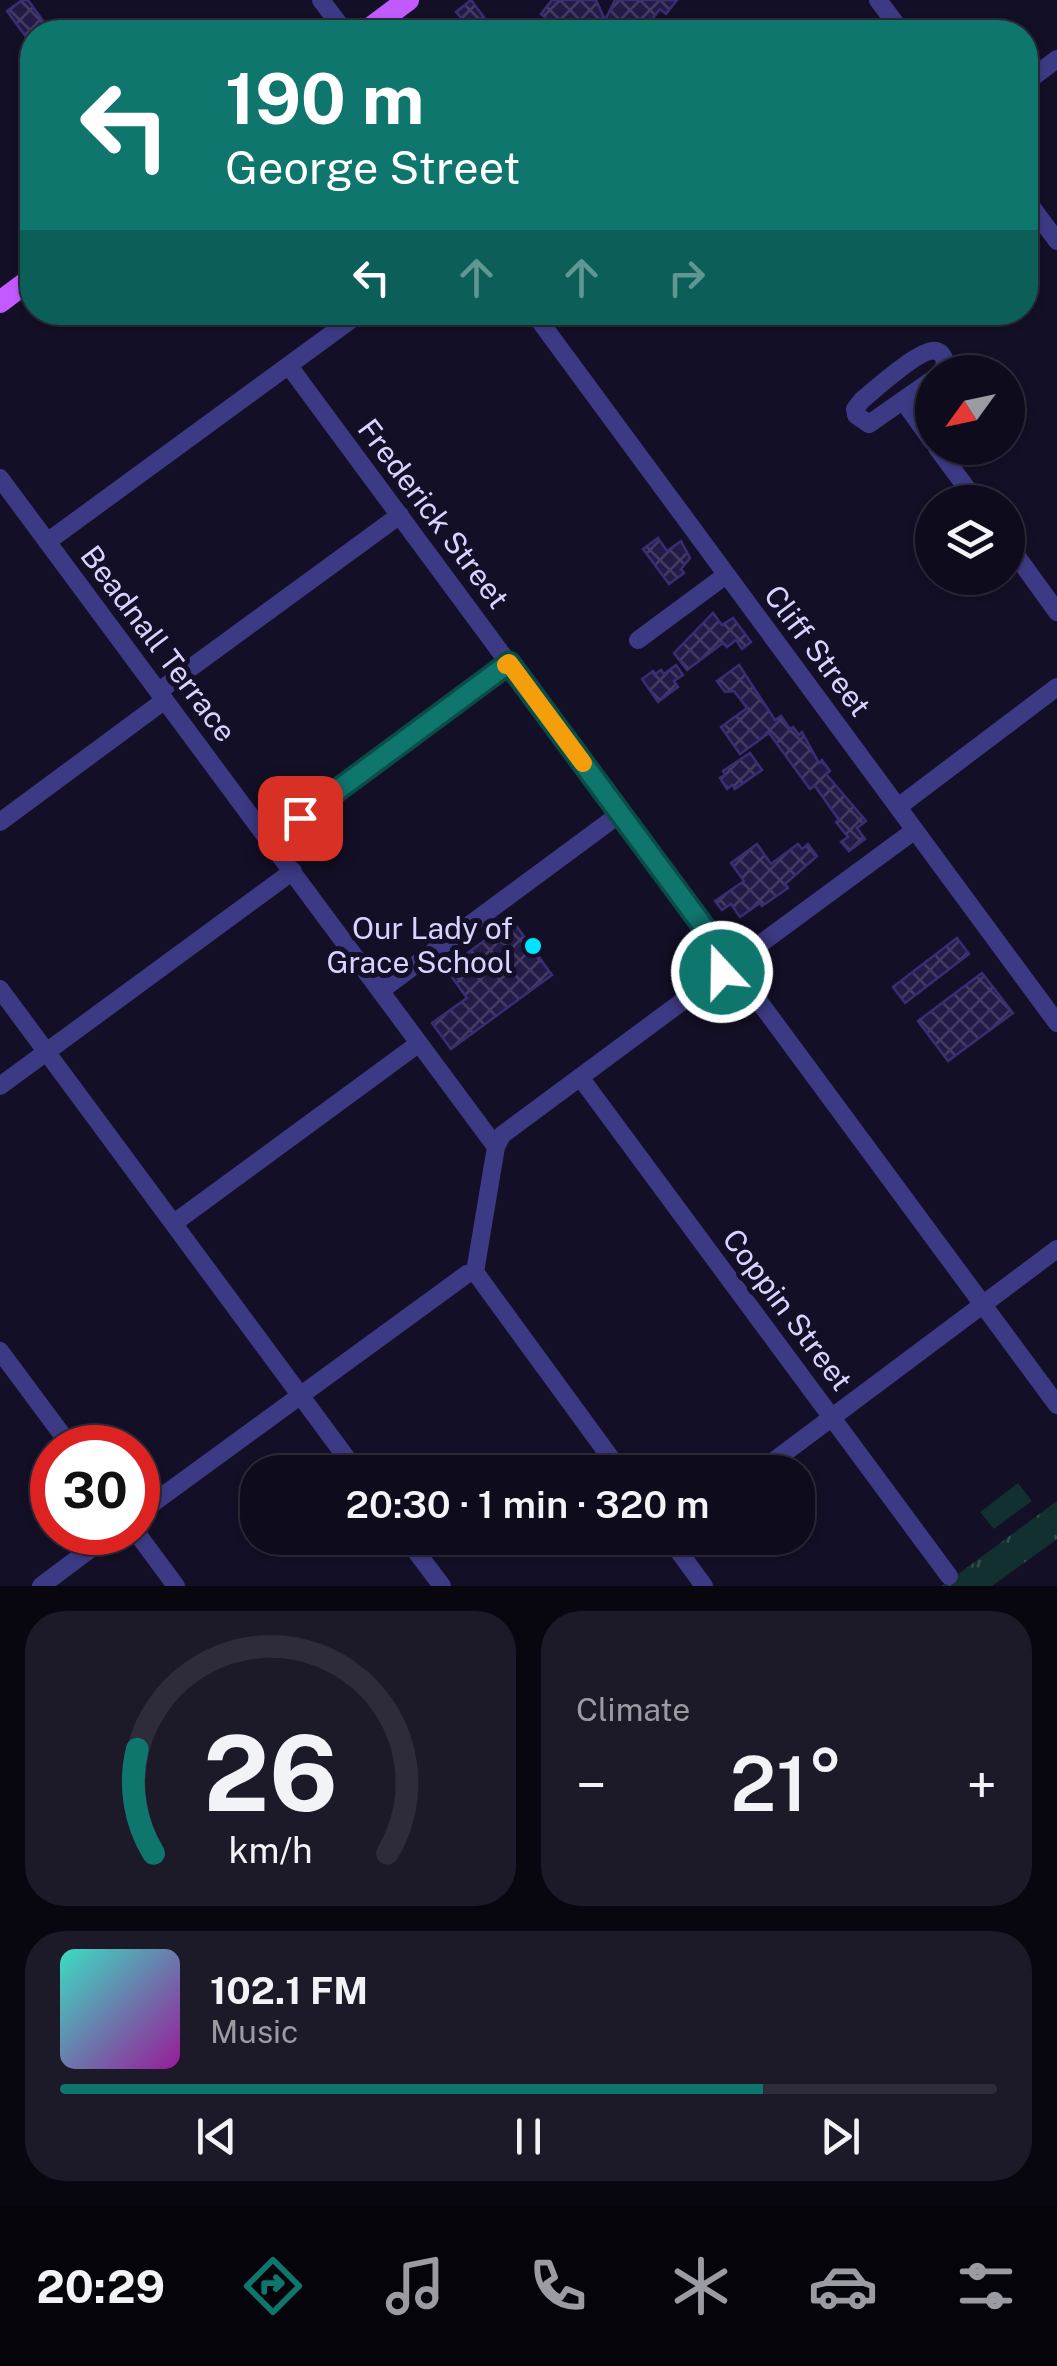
<!DOCTYPE html>
<html lang="en">
<head>
<meta charset="utf-8">
<style>
  body { margin:0; font-family:"Public Sans",sans-serif; background:#1c1929; color:#f1f3f6; height:100vh; display:flex; flex-direction:column; font-size:38px; white-space:nowrap }
  * { box-sizing:border-box; margin:0 }
  p { font-size:32px; color:#9b9ba3 }
  .icon { flex:none; width:55px; height:55px; fill:none; stroke:currentColor; stroke-width:2; stroke-linecap:round; stroke-linejoin:round }
  .map { position:relative; height:1586px; overflow:hidden }
  .panel { display:flex; flex-direction:column; gap:25px; padding:25px; background:#08060f; flex:1 }
  .panel>* { flex:none }
  .guide { position:absolute; left:20px; top:20px; width:1018px; height:305px; border-radius:40px; box-shadow:0 2px 8px #0004,0 0 0 2px #2e2b3b; background:#0f766e; color:#fff; overflow:hidden }
  .needle { width:65px; rotate:237deg }
  .controls { position:absolute; left:915px; top:355px; display:grid; gap:20px }
  .controls a { display:grid; place-items:center; width:110px; height:110px; border-radius:50%; background:#0e0b1c; box-shadow:0 2px 8px #0004,0 0 0 2px #2e2b3b; font-size:50px }
  .speed { position:absolute; left:30px; top:1425px; display:flex; gap:20px; font-size:50px; font-weight:700; text-align:center }
  .speed>* { display:grid; place-content:center; width:130px; height:130px; border-radius:50%; background:#0e0b1c; box-shadow:0 2px 8px #0004,0 0 0 2px #2e2b3b; line-height:1 }
  .speed .limit { border:15px solid #d22; background:#fff; color:#111 }
  .pin { position:absolute; display:grid; place-items:center; width:85px; height:85px; color:#fff; margin:-42px; border-radius:20px; box-shadow:0 5px 15px #0006 }
  .me { position:absolute; width:110px; margin:-55px; rotate:339deg; stroke-linejoin:round; filter:drop-shadow(0 0 8px #0008) }
  .turn { display:flex; align-items:center; gap:35px; height:210px; padding:0 40px; font-size:45px }
  .turn .icon { width:130px; height:130px; stroke-width:2.5 }
  .turn b { display:block; font-size:70px; line-height:85px }
  .lanes { display:flex; align-items:center; height:95px; padding:0 40px; background:#0003; justify-content:center; gap:50px; direction:ltr }
  .lanes .off { opacity:.35 }
  .big { font-size:75px; font-weight:600; line-height:1.1 }
  .panel .widget { flex:1; display:flex; flex-direction:column; justify-content:center; gap:15px; min-width:0; padding:0 35px; border-radius:40px; background:#1c1929 }
  .panel .dial { align-items:center; gap:0 }
  .dial svg { height:260px; overflow:visible; fill:none; stroke:#2e2b3b; stroke-width:7; stroke-linecap:round; text-anchor:middle }
  .dial text { fill:#f1f3f6; stroke:none }
  .song { display:flex; align-items:center; gap:30px }
  .cover { width:120px; height:120px; border-radius:15px; background:linear-gradient(135deg,hsl(170 70% 55%),hsl(300 70% 35%)) }
  .played { height:10px; border-radius:5px; background:linear-gradient(90deg,#0f766e 75%,#2e2b3b 75%) }
  .keys { display:flex; justify-content:space-around; direction:ltr }
  .heat { display:flex; justify-content:space-between; align-items:center; font-size:55px; direction:ltr }
  .panel .tiles { flex:1; display:grid; gap:25px; grid-template-columns:1fr 1fr }
  .widget:last-child { grid-column:span 2 }
  .trip { position:absolute; left:240px; top:1455px; width:575px; height:100px; border-radius:40px; background:#0e0b1c; box-shadow:0 2px 8px #0004,0 0 0 2px #2e2b3b; font-weight:600; line-height:100px; text-align:center }
  .dock { display:flex; height:160px; justify-content:space-around; align-items:center; background:#06040b; color:#9b9ba3 }
  .dock .icon { width:70px; height:70px }
  .dock .active { color:#0f766e }
  .dock b { font-size:45px; color:#f1f3f6 }
  .map>svg:first-child { display:block }
  .grass { fill:url(#grass-tufts) }
  .pitch { fill:#12302f }
  .building { fill:url(#building-cross-hatch); stroke:#3b2d73; stroke-width:2.5 }
  .lines { fill:none; stroke-linecap:round; stroke-linejoin:round }
  .minor { stroke:#3d3a85; stroke-width:18 }
  .major { stroke:#c25bff; stroke-width:22 }
  .route-casing { stroke:#0a4d48; stroke-width:25 }
  .route { stroke:#0f766e; stroke-width:18 }
  .slow { stroke:#f59e0b; stroke-width:18 }
  .poi-dot { fill:#00e5ff; stroke:#130f26; stroke-width:4 }
  .labels { text-anchor:middle; stroke-width:10; stroke-linejoin:round; paint-order:stroke }
  .street-label { font-size:30px; fill:#d9d4ff; stroke:#130f26 }
  .poi-label { font-size:30px; fill:#d9d4ff; stroke:#130f26; text-anchor:end }
</style>
</head>
<body>
<div class="map">
<svg width="1057" height="1586" viewBox="0 0 1057 1586">
  <defs>
    <pattern id="grass-tufts" width="24" height="20" patternUnits="userSpaceOnUse" patternTransform="scale(2.5)"><rect width="24" height="20" fill="#12302f"/><path d="M3 7l-1-3M5 7V3M7 7l1-3M15 17l-1-3M17 17v-4M19 17l1-3" fill="none" stroke="#344d4e"/></pattern>
    <pattern id="building-cross-hatch" width="8" height="8" patternUnits="userSpaceOnUse" patternTransform="scale(2.5)"><rect width="8" height="8" fill="#241b47"/><path d="M0 0l8 8M0 8l8-8" fill="none" stroke="#433b63"/></pattern>
  </defs>
  <rect width="100%" height="100%" fill="#130f26"/>
  <path class="grass" d="M1057 1501V1539L992 1586H942Z"/>
  <path class="pitch" d="M1018 1483 1032 1501 994 1529 980 1512Z"/>
  <path class="building" d="M22 0H28L51 32H32V45L7 11Z
    M471 0 495 32H474L456 12Z
    M552 0H596L605 20 615 0H677L666 14 660 9 650 22 634 32H558L544 22 547 19 541 14Z
    M658 538 667 551 681 541 690 558 681 569 684 573 669 584 643 549Z
    M713 613 722 625 733 618 751 642 742 649 736 640 727 647 723 643 687 670 674 653Z
    M676 665 683 675 674 681 678 687 658 702 642 679 653 671 655 674 661 670 664 674Z
    M739 665 775 720 781 716 790 729 793 727 799 735 802 732 819 763 822 760 830 771 826 774 866 821 857 828 865 839 849 851 841 842 848 837 836 822 839 820 815 786 810 789 769 733 740 754 721 727 747 708 734 691 725 692 717 681Z
    M750 753 762 770 735 789 732 785 727 789 720 778 725 775 723 771Z
    M757 844 771 864 798 844 802 849 808 844 817 856 785 884 788 888 762 906 760 903 740 917 731 904 722 910 715 901 744 881 731 863Z
    M512 920 552 975 451 1049 432 1023 467 998 446 969Z
    M957 938 969 954 905 1003 893 987Z
    M982 973 1013 1013 948 1061 918 1021Z"/>
  <g class="lines">
    <path class="minor" d="M321 0 345 32
      M878 0 902 32
      M1025 83 1057 59
      M1025 198 1057 241
      M533 312 1057 1023
      M289 366 726 957
      M932 380 869 424 856 415 855 409 862 400C874 390 922 347 936 351 943 353 943 357 946 363L941 372
      M904 402 932 441
      M937 448 977 502
      M0 478 496 1147
      M47 542 352 319 347 312
      M1008 544 1057 612
      M638 640 726 575
      M159 691 400 515
      M898 807 1057 687
      M0 822 165 700
      M270 840 509 663
      M741 958 915 830
      M741 977 1057 1405
      M0 989 357 1472
      M380 991 621 813
      M580 1077 949 1576
      M0 1086 293 871
      M174 1223 418 1044
      M0 1351 72 1448
      M621 1472 475 1272 496 1147 502 1135 722 972
      M759 1472 1057 1249
      M138 1514 467 1274 475 1272
      M136 1532 176 1586
      M406 1538 442 1586
      M669 1538 704 1586
      M41 1586 113 1532"/>
    <path class="major" d="M365 32 408 0
      M0 302 32 278"/>
  </g>
  <g class="lines">
    <defs>
      <path id="route" d="M300 818 509 663 726 957 721 964 722 972"/>
    </defs>
    <use href="#route" class="route-casing"/>
    <use href="#route" class="route"/>
    <path class="slow" d="M506 665 509 663 583 763"/>
  </g>
  <circle class="poi-dot" cx="533" cy="946" r="10"/>
  <g class="labels">
    <g class="street-label">
      <text transform="translate(433 514) rotate(53)" y="10">Frederick Street</text>
      <text transform="translate(158 644) rotate(53)" y="10">Beadnall Terrace</text>
      <text transform="translate(817 651) rotate(53)" y="10">Cliff Street</text>
      <text transform="translate(787 1310) rotate(53)" y="10">Coppin Street</text>
    </g>
    <g class="poi-label">
      <text x="513" y="939">Our Lady of<tspan x="513" dy="34">Grace School</tspan></text>
    </g>
  </g>
</svg>
<div class="controls">
<a><svg class="needle" viewBox="-14 -14 28 28"><path d="M0-13l5 13h-10z" fill="#e53935"/><path d="M0 13l5-13h-10z" fill="#9b9ba3"/></svg></a>
<a><svg class="icon" aria-label="layers" viewBox="0 0 24 24"><path d="M12 4l9 5-9 5-9-5zM3 14l9 5 9-5"/></svg></a>
</div>
<div class="speed"><div class="limit">30</div></div>
<div class="pin" style="left:300px;top:818px;background:#d93025"><svg class="icon" aria-label="arrive" viewBox="0 0 24 24"><path d="M6 21V4h12l-3 4 3 4H6"/></svg></div>
<svg class="me" style="left:722px;top:972px" viewBox="-20 -20 40 40"><circle r="17" fill="#0f766e" stroke="#fff" stroke-width="3"/><path d="M0-11L8 9 0 5-8 9z" fill="#fff"/></svg>
<div class="trip">20:30 · 1 min · 320 m</div>
<div class="guide">
<div class="turn"><svg class="icon" aria-label="left" viewBox="0 0 24 24"><path d="M17 20v-9H6M10 6l-5 5 5 5"/></svg><div><b>190 m</b>George Street</div></div>
<div class="lanes"><svg class="icon" aria-label="left" viewBox="0 0 24 24"><path d="M17 20v-9H6M10 6l-5 5 5 5"/></svg><svg class="icon off" aria-label="ahead" viewBox="0 0 24 24"><path d="M12 20V5M6 11l6-6 6 6"/></svg><svg class="icon off" aria-label="ahead" viewBox="0 0 24 24"><path d="M12 20V5M6 11l6-6 6 6"/></svg><svg class="icon off" aria-label="right" viewBox="0 0 24 24"><path d="M7 20v-9h11M14 6l5 5-5 5"/></svg></div>
</div>
</div>
<section class="panel">
<div class="tiles">
<div class="widget dial"><svg viewBox="0 0 100 80">
<path d="M14 69A42 42 0 1 1 86 69"/>
<path d="M14 69A42 42 0 0 1 9 37" stroke="#0f766e"/>
<text x="50" y="56" font-size="32" font-weight="700">26</text>
<text x="50" y="72" font-size="11">km/h</text>
</svg></div>
<div class="widget"><p>Climate</p>
<div class="heat"><a>−</a><b class="big">21°</b><a>+</a></div>
</div>
<div class="widget">
<div class="song"><i class="cover"></i><div><b>102.1 FM</b><p>Music</p></div></div>
<div class="played"></div>
<div class="keys"><svg class="icon" aria-label="previous" viewBox="0 0 24 24"><path d="M18 5L8 12l10 7zM5 5v14"/></svg><svg class="icon" aria-label="pause" viewBox="0 0 24 24"><path d="M8 5v14M16 5v14"/></svg><svg class="icon" aria-label="next" viewBox="0 0 24 24"><path d="M6 5l10 7-10 7zM19 5v14"/></svg></div>
</div>
</div>
</section>
<nav class="dock">
<b>20:29</b>
<svg class="icon active" aria-label="directions" viewBox="0 0 24 24"><path d="M12 3l9 9-9 9-9-9zM9 14v-3h6M13 9l2 2-2 2"/></svg>
<svg class="icon" aria-label="music" viewBox="0 0 24 24"><path d="M9 18V5l10-2v13"/><circle cx="6" cy="18" r="3"/><circle cx="16" cy="16" r="3"/></svg>
<svg class="icon" aria-label="phone" viewBox="0 0 24 24"><path d="M5 4h4l2 5-3 2q2 4 5 5l2-3 5 2v4C11 20 4 13 5 4z"/></svg>
<svg class="icon" aria-label="climate" viewBox="0 0 24 24"><path d="M12 3v18M4 7l16 10M4 17L20 7"/></svg>
<svg class="icon" aria-label="car" viewBox="0 0 24 24"><path d="M5 17H2v-5l4-1 3-4h7l3 4 3 1v5h-3M9 17h6M6 11h13"/><circle cx="7" cy="17" r="2"/><circle cx="17" cy="17" r="2"/></svg>
<svg class="icon" aria-label="filters" viewBox="0 0 24 24"><path d="M4 7h16M4 17h16"/><circle cx="9" cy="7" r="2"/><circle cx="15" cy="17" r="2"/></svg>
</nav>
</body>
</html>
